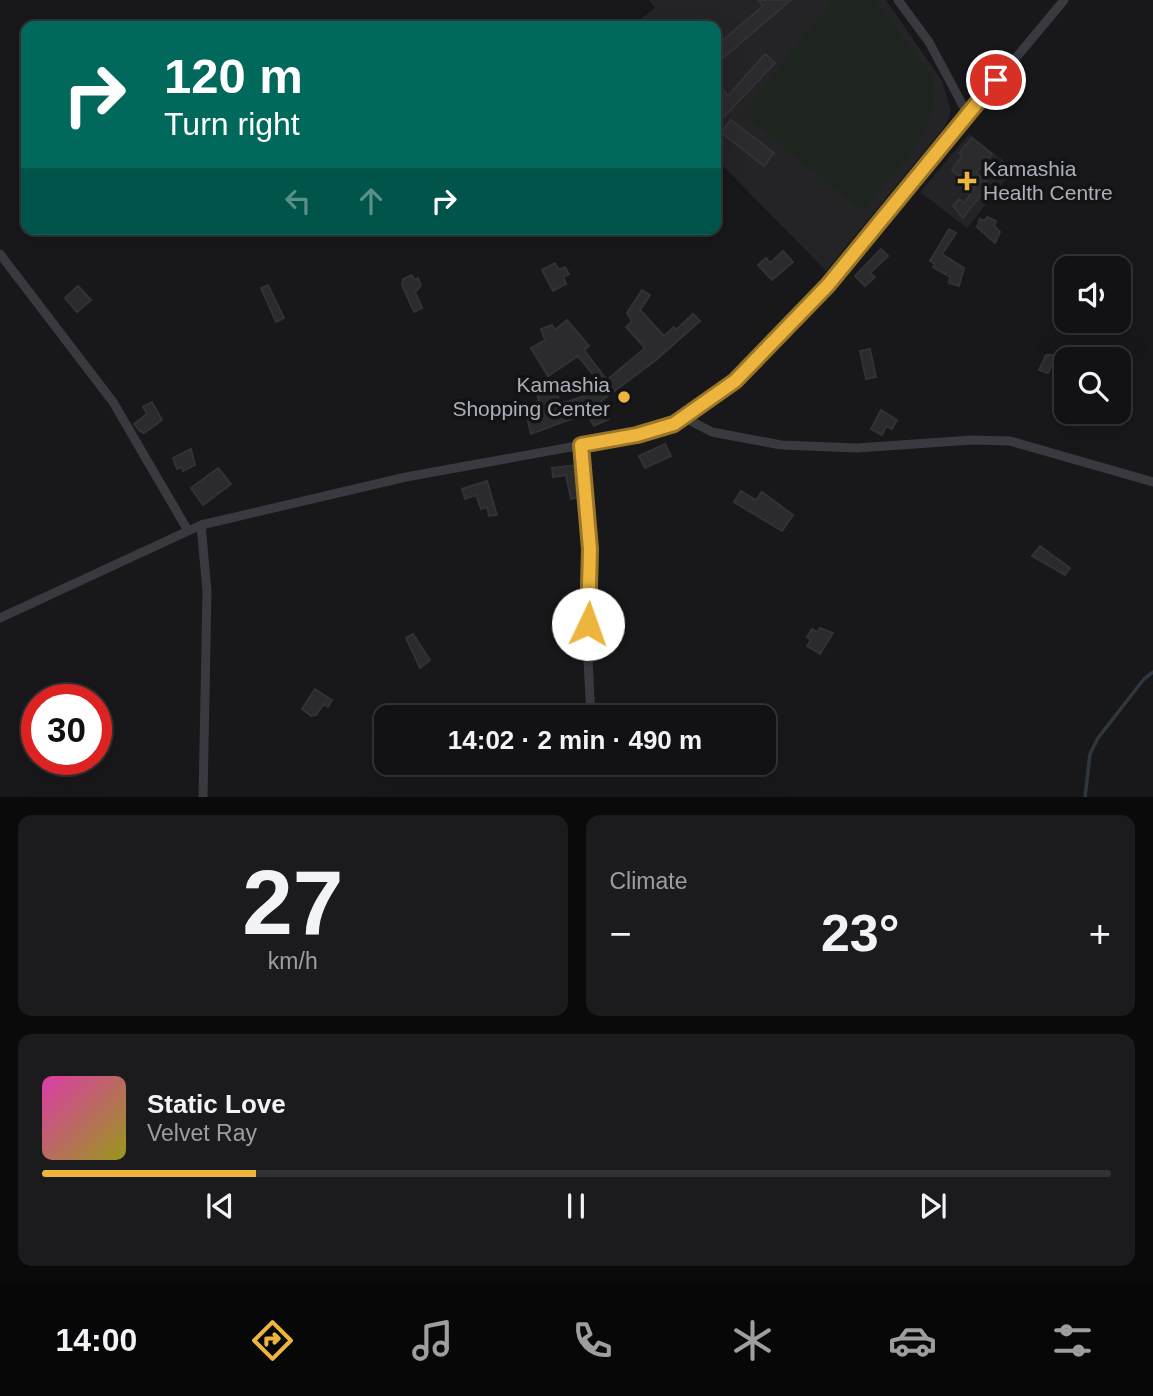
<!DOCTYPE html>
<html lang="en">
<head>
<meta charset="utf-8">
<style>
  body { margin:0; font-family:Helvetica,sans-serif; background:#1b1b1d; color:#f1f3f6; height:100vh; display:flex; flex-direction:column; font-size:26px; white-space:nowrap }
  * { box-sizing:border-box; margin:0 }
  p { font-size:23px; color:#9c9ea0 }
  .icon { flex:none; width:38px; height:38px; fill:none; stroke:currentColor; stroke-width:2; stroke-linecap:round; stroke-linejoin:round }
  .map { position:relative; height:797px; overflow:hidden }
  .side { display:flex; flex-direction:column; gap:18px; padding:18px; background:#0a0a0b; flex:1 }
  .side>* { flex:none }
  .top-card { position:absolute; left:21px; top:21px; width:700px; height:214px; border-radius:14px; box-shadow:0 7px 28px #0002,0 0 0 2px #313234; background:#00695c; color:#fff; overflow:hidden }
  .fabs { position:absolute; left:1054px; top:256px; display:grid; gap:14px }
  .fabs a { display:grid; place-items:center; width:77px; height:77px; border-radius:14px; background:#121214; box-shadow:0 7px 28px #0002,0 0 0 2px #313234; font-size:35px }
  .speed { position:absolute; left:21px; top:684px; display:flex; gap:14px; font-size:35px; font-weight:700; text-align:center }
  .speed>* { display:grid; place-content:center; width:91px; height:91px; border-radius:50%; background:#121214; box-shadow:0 7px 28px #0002,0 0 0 2px #313234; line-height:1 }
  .speed .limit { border:10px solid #d22; background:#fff; color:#111 }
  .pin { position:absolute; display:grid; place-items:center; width:60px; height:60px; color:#fff; margin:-30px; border:4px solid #fff; border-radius:50%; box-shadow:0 2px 7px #0007 }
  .me { position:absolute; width:77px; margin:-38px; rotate:3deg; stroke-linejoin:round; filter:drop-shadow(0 0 5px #0008) }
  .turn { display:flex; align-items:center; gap:24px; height:147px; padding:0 28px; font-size:32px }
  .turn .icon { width:91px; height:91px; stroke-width:2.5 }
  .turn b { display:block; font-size:49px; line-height:60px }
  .lanes { display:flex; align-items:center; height:66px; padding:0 28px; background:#0003; justify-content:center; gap:35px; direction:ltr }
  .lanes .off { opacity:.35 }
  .big { font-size:52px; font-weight:700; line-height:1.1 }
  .side .card { flex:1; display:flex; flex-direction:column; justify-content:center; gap:10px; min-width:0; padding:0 24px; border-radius:14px; background:#1b1b1d }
  .side .dial { align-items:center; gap:0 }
  .dial b { font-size:91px; line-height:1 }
  .song { display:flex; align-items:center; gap:21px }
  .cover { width:84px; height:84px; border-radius:10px; background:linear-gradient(135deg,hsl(320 70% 55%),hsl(60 70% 35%)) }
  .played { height:7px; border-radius:4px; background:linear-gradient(90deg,#edb53d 20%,#313234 20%) }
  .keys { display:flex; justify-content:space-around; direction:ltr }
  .heat { display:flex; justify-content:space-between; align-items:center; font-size:38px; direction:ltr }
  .side .tiles { flex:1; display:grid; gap:18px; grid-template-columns:1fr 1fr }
  .card:last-child { grid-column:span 2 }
  .trip { position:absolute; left:374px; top:705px; width:402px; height:70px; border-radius:14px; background:#121214; box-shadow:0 7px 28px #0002,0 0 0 2px #313234; font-weight:700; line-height:70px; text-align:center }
  .tabs { display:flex; height:112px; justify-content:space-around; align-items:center; background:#070708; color:#9c9ea0 }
  .tabs .icon { width:49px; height:49px }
  .tabs .active { color:#edb53d }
  .tabs b { font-size:32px; color:#f1f3f6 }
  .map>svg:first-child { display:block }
  .built { fill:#242427 }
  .green { fill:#1e251f }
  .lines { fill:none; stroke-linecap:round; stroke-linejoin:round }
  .stream { stroke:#2e373e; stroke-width:3.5 }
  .building { fill:#2b2b2e; stroke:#323236; stroke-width:2 }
  .street { stroke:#393a3f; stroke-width:9 }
  .route-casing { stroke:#9a7628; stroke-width:18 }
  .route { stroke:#edb53d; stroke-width:12 }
  .poi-dot { fill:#edb53d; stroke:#131315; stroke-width:2.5 }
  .labels { text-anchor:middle; stroke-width:7; stroke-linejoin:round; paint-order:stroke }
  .poi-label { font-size:21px; fill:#abafb9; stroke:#131315; text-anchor:start }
</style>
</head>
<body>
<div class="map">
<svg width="1153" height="798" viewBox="0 0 1153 798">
  <rect width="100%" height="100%" fill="#18181a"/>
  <path class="built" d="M649 0H886L942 81 951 111 946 125 826 271 716 159V26H631L655 8Z
    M969 134 1014 169 967 228 920 192Z"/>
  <path class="green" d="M833 0H874L932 75C946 127 892 173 863 211L742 113Z"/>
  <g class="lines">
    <path class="stream" d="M1085 798 1090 754 1098 738 1144 679 1153 672"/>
  </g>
  <path class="building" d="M758 0H791L716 64V46L763 6Z
    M765 54 775 63 724 117 716 106V81L728 96Z
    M731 120 774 153 764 166 721 132Z
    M972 138 992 154 976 173 989 184 963 218 953 206 959 199 964 203 975 188 952 170 962 156 959 153Z
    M987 217 996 221 994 226 1000 232 995 243 977 227 980 219 985 221Z
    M949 229 956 233 942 254 964 268 959 286 949 283 950 277 933 267 935 264 930 261Z
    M881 249 888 256 870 273 875 277 865 286 855 276Z
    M783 251 793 262 772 280 758 265 766 258 770 263Z
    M555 263 559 270 565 267 569 274 563 277 566 284 553 291 542 270Z
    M412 275 414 280 418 278 421 286 415 292 422 308 414 312 402 285 403 279Z
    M268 285 284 318 276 322 261 288Z
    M78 286 91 300 77 312 65 298Z
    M642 290 650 295 640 310 664 336 674 327 676 330 693 314 700 321 656 360 601 401 609 419 594 426 587 413 531 434 527 417 540 413 535 403 539 401 536 391 554 385 560 404 582 397 601 384 578 356 548 376 531 348 545 340 541 329 552 325 555 330 567 320 589 346 584 350 607 380 645 348 626 327 632 321 627 313Z
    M870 349 876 377 866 379 860 351Z
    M1046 355H1066V365H1052L1048 373 1039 370Z
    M152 402 162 420 144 433 140 431 134 424 147 414 143 407Z
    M881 410 897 420 892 429 886 426 882 435 871 429Z
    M665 444 671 456 645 468 639 456Z
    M191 449 195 465 183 471 182 467 177 469 173 458Z
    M576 465 578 497 571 499 566 475 553 477 552 468Z
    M218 468 231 484 203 505 191 488Z
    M487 481 497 515 489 516 487 507 481 509 476 495 465 499 462 489Z
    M741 491 756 500 762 492 793 515 782 531 734 502Z
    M1040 546 1070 568 1065 575 1032 556Z
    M820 628 833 633 820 654 807 646 811 640 807 637 812 629 817 632Z
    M413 634 430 660 420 668 406 638Z
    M315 689 332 700 328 707 324 704 316 715 311 716 302 709Z"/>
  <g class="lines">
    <path class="street" d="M898 0 929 42 968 115
      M0 254 113 402 187 529
      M685 418 712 432 781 445 857 448 972 440 1010 441 1153 482
      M581 445 590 549 587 640 591 718
      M201 525 207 591 203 798
      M0 618 201 525 406 477 637 435 685 418 735 381 796 322 1064 0"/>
  </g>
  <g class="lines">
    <defs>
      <path id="route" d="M588 624 590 549 581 445 637 435 674 424 735 381 828 285 996 80"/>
    </defs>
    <use href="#route" class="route-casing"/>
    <use href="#route" class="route"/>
  </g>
  <g class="poi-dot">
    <path d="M963.5 170.5h7v7h7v7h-7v7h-7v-7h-7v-7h7z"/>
    <circle cx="624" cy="397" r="7"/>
  </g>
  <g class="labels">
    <g class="poi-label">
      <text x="983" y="176">Kamashia<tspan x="983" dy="24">Health Centre</tspan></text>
      <text x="610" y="392" text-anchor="end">Kamashia<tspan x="610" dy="24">Shopping Center</tspan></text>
    </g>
  </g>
</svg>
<div class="fabs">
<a><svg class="icon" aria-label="sound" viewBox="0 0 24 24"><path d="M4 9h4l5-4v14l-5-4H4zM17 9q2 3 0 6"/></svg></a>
<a><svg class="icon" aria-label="search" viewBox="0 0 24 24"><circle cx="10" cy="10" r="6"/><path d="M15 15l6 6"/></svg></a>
</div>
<div class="speed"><div class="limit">30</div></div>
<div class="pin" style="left:996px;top:80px;background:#d93025"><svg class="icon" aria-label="arrive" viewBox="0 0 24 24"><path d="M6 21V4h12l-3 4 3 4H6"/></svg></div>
<svg class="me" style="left:588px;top:624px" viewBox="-20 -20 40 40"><circle r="19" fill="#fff"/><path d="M0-13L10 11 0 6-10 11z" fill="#edb53d"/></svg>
<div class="trip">14:02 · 2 min · 490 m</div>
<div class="top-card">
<div class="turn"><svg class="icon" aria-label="right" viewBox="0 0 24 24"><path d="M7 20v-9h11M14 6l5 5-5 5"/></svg><div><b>120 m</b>Turn right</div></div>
<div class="lanes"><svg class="icon off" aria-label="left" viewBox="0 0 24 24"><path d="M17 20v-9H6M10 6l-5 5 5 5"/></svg><svg class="icon off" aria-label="ahead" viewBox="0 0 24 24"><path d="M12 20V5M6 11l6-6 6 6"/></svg><svg class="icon" aria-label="right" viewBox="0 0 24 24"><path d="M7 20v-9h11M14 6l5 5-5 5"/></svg></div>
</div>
</div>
<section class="side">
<div class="tiles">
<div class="card dial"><b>27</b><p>km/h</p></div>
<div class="card"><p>Climate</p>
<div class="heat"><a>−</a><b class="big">23°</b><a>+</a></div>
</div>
<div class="card">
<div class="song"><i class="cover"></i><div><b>Static Love</b><p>Velvet Ray</p></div></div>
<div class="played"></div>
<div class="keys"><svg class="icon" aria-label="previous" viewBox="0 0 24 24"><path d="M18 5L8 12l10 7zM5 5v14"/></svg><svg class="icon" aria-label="pause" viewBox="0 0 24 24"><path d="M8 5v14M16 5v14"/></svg><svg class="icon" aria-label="next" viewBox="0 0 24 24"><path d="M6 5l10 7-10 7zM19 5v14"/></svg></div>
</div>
</div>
</section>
<nav class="tabs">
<b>14:00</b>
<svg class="icon active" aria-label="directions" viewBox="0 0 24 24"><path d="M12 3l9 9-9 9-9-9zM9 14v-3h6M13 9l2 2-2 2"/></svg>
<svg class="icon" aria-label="music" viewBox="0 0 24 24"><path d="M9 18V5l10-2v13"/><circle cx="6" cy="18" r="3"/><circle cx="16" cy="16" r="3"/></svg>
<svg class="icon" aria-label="phone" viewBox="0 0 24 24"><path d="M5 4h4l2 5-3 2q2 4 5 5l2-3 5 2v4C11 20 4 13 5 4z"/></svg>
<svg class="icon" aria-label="climate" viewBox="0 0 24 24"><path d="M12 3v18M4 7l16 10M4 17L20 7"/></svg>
<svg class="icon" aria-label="car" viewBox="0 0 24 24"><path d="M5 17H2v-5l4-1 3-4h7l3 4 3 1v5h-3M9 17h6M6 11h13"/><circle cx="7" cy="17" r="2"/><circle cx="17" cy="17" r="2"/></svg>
<svg class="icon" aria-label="filters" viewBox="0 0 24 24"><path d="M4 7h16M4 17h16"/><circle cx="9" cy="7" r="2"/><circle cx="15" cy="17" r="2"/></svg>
</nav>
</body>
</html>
